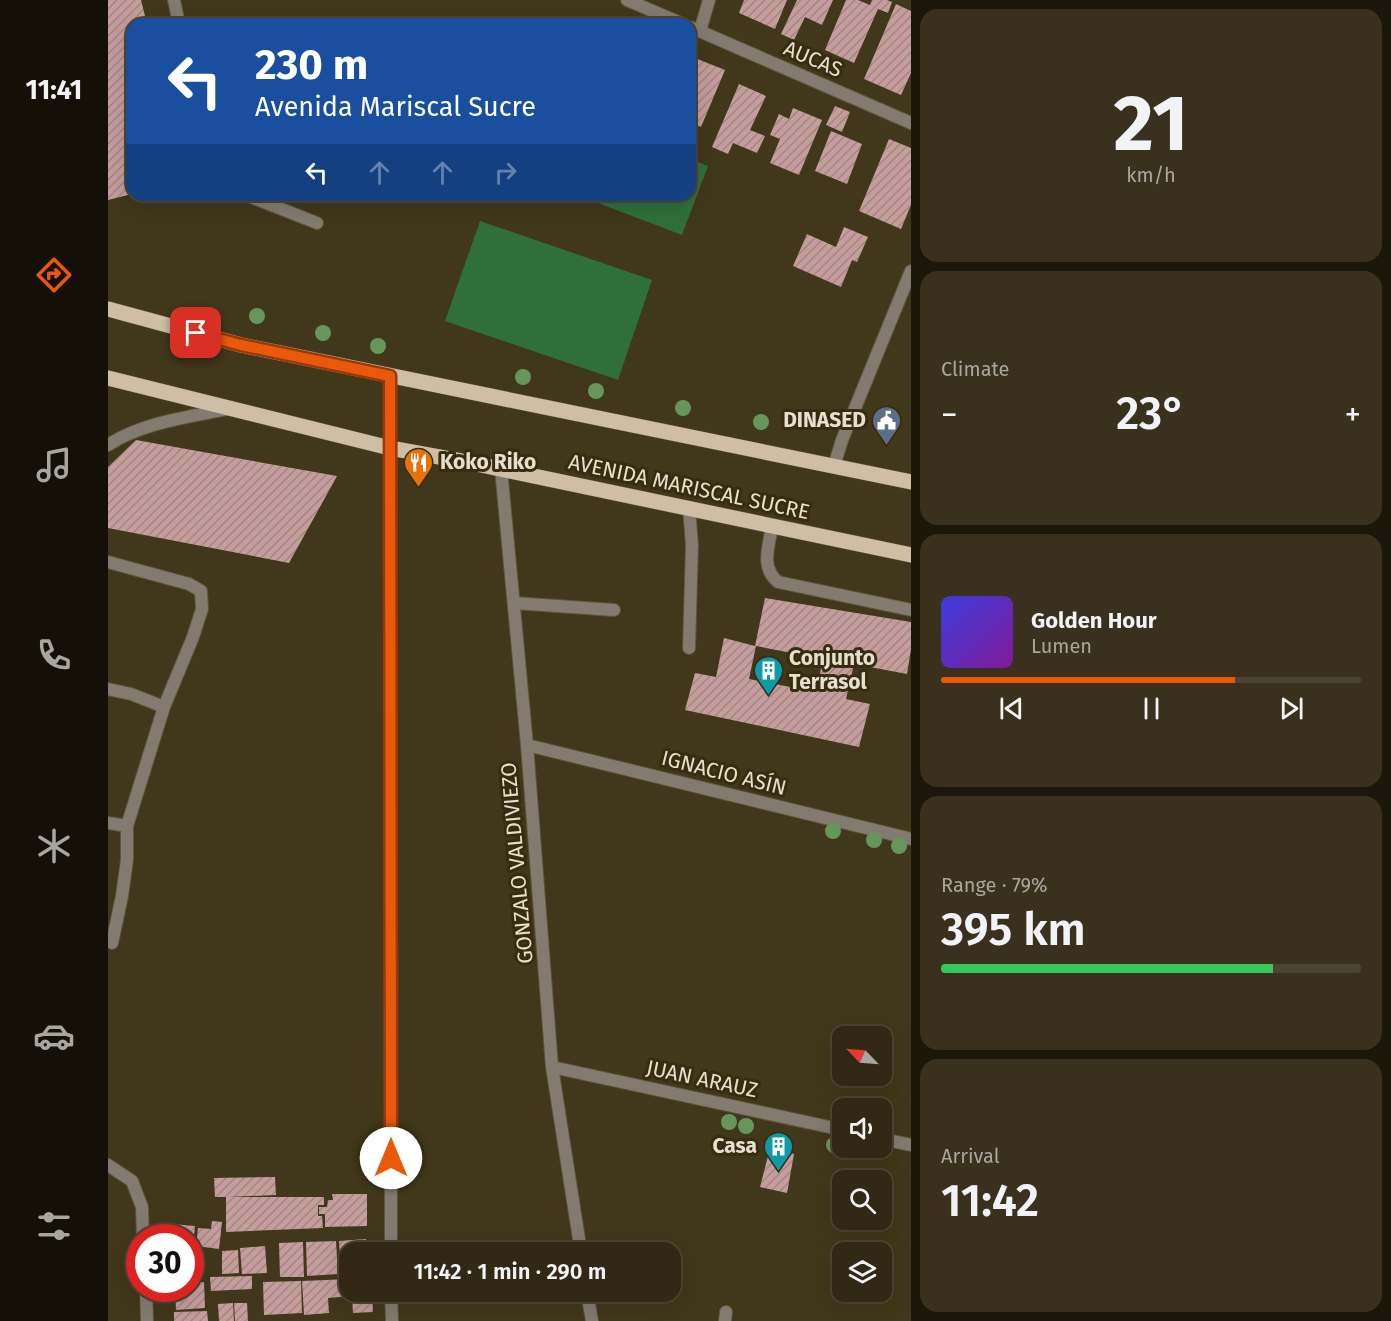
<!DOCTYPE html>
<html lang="en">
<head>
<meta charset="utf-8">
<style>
  body { margin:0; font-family:"Fira Sans",sans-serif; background:#39311d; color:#f1f3f6; height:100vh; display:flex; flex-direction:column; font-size:22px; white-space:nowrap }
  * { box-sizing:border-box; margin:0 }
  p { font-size:20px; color:#a8a6a0 }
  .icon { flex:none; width:33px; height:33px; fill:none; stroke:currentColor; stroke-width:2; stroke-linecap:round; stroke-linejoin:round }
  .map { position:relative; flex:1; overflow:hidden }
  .details { display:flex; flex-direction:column; gap:9px; padding:9px; background:#1b170b; width:480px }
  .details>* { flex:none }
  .banner { position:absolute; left:18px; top:18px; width:570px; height:183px; border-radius:18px; box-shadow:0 6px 24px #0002,0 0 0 2px #4c4534; background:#1a4fa0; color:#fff; overflow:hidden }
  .needle { width:39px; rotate:295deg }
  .buttons { position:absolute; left:724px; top:1026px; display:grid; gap:12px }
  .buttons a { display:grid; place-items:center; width:60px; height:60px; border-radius:12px; background:#312914; box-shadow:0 6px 24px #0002,0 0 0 2px #4c4534; font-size:30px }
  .speed { position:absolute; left:18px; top:1224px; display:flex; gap:12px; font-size:30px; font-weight:700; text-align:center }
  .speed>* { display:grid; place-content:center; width:78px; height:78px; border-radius:50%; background:#312914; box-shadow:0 6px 24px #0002,0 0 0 2px #4c4534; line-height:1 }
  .speed .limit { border:9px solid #d22; background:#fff; color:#111 }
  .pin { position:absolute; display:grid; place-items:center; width:51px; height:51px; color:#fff; margin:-26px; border-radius:12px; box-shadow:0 3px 9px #0006 }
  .me { position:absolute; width:66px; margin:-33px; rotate:0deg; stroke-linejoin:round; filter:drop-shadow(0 0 4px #0008) }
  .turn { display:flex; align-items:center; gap:21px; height:126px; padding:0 30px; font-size:27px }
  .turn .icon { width:78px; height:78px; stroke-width:2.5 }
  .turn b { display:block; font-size:42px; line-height:51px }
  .lanes { display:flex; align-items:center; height:57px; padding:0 30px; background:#0003; justify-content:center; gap:30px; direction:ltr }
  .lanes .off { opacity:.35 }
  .big { font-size:45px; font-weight:600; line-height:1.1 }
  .details .tile { flex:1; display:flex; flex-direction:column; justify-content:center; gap:9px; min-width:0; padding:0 21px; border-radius:18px; background:#39311d }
  .details .dial { align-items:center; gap:0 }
  .dial b { font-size:78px; line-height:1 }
  .song { display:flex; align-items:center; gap:18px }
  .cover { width:72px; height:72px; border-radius:9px; background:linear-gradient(135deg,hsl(240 70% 55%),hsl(290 70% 35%)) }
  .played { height:6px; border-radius:3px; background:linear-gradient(90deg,#ea580c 70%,#4c4534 70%) }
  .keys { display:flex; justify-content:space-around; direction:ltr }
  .heat { display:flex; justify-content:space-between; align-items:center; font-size:33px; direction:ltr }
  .charge { height:9px; border-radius:4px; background:linear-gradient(90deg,#34c759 79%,#4c4534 0) }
  .trip { position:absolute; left:231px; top:1242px; width:342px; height:60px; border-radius:18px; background:#312914; box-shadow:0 6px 24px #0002,0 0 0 2px #4c4534; font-weight:600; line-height:60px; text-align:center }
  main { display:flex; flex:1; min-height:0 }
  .tabs { display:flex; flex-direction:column; width:108px; justify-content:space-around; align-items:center; background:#141008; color:#a8a6a0 }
  .tabs .icon { width:42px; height:42px }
  .tabs .active { color:#ea580c }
  .tabs b { font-size:27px; color:#f1f3f6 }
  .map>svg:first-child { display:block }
  .pitch { fill:#2f6f3a }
  .building { fill:url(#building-hatch); fill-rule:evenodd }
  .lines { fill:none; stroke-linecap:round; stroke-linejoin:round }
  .service-casing { stroke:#5f553b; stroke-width:14 }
  .minor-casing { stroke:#5f553b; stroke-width:14 }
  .primary-casing { stroke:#5f553b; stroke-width:16 }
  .service { stroke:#837b6f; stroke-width:12 }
  .minor { stroke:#837b6f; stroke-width:12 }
  .primary { stroke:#cebea5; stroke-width:15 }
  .tree { fill:#65975b }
  .route-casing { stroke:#983908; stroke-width:15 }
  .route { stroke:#ea580c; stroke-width:10 }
  .labels { text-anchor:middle; stroke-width:6; stroke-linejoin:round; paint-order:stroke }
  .street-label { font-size:21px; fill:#e6e0cf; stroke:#372c10 }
  .poi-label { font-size:21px; font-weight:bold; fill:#e6e0cf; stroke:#372c10; text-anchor:end }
</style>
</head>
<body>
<main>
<nav class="tabs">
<b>11:41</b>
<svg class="icon active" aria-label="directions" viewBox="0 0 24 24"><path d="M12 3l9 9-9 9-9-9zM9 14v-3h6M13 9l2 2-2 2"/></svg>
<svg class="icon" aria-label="music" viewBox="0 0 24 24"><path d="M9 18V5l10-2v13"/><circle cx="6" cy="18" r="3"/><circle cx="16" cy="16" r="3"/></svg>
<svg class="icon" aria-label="phone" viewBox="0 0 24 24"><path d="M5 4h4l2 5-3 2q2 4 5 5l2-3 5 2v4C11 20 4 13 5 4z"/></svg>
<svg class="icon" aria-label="climate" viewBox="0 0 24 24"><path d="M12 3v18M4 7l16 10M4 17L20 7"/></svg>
<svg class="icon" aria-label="car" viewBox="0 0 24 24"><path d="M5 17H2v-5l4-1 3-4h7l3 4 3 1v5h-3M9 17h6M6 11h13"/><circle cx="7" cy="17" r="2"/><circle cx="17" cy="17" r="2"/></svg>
<svg class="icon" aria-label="filters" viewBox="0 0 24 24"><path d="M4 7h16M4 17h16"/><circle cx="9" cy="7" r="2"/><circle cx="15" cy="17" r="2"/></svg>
</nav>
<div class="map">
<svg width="803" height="1321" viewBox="0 0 803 1321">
  <defs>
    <pattern id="building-hatch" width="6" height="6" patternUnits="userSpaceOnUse" patternTransform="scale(1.5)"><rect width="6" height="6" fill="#c49d9c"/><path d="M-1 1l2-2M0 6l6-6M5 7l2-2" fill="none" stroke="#a48684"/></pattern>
  </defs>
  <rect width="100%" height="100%" fill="#41371a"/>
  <path class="pitch" d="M582 159 600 166 574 235 469 195H582Z
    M372 221 544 280 510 380 337 321Z"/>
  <path class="building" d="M0 0H33L39 24H24V194L0 200Z
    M636 0H679L667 29 631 13Z
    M689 0H725L714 25 697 17 686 40 673 34Z
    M738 0H750L762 5 764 0H779L784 2 780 13 770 9 746 63 717 50Z
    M788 4 803 11V73L793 95 756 79Z
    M587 58 617 70 593 127 582 122V69Z
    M631 84 658 96 642 130 657 136 649 153 625 143 620 154 604 147Z
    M727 106 742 112 734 132 718 125Z
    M685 108 714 120 691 175 662 163 672 139 662 135 671 114 681 119Z
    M723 131 754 144 739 184 707 171Z
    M781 139 803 148V205L793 229 751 211Z
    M736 227 760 237 749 262 744 260 733 287 685 266 699 234 728 247Z
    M28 440 229 476 181 563 0 528V467Z
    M657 598 803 622V649L799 674 746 664 738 699 762 704 751 747 577 710 587 673 608 677 616 638 647 646ZM648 646 715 659 708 692 641 679Z
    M662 1148 686 1154 679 1193 652 1187Z
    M167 1177 168 1195 120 1197H216V1205H210V1216H214L215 1228 118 1232V1197H107L106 1178Z
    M224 1194H259V1226L217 1227V1214H211V1207H219L220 1200H225Z
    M104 1221 114 1222 111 1249 88 1246 90 1228 103 1229Z
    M65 1224 87 1226 84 1254 82 1238H63Z
    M258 1239 259 1252H242V1274L233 1275 231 1241Z
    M228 1241 230 1274 199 1276 198 1242Z
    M195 1242 196 1277H172L171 1243Z
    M157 1246 159 1273 134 1274 132 1248Z
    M306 1248 377 1250 376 1252H306Z
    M130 1250 131 1273 114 1274V1251Z
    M144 1276V1289L103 1291 102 1277Z
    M242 1279V1292H264L265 1312 245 1313 244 1296 220 1298 221 1313 196 1315 194 1281Z
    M193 1281 194 1313 156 1315 155 1282Z
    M96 1282 97 1308 68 1310 67 1288H82V1283Z
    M308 1292H367V1295L308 1294Z
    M375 1292H422V1304H375Z
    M125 1303 126 1321H111L110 1304Z
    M126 1303H139L140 1321H127Z
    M99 1311 100 1321H66V1312Z"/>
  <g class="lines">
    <defs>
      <path id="service" d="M66 0 71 24
        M138 195 209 223
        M581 508 584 545 581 648
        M664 526C661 547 652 567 670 582L803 610
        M406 603 506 610
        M0 1165 24 1181 34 1207 35 1238
        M38 1288 39 1321
        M617 1321 618 1312"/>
      <path id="minor" d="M519 0 575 24
        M582 27 803 123
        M592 31 601 0
        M282 376 283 1252
        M0 445C34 423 79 417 119 409
        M726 466 734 440 803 271
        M393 469 419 745 444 1067 473 1252
        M0 562 81 584 93 591 94 609 85 637 56 707 19 826V860L14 896 4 943
        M0 689 23 694 56 707
        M419 745 803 839
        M0 823 19 826
        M444 1067 735 1130
        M774 1139 803 1145
        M283 1292 284 1321
        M479 1292 484 1321"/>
      <path id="primary" d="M0 309 133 345 803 482
        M0 378 282 448 359 462 803 555"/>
    </defs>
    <use href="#service" class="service-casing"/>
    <use href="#minor" class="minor-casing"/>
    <use href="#primary" class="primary-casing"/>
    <use href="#service" class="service"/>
    <use href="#minor" class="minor"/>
    <use href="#primary" class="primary"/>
  </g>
  <g class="tree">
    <circle cx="149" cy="316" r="8"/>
    <circle cx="215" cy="333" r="8"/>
    <circle cx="270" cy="346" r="8"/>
    <circle cx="415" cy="377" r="8"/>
    <circle cx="488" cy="391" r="8"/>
    <circle cx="575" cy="408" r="8"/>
    <circle cx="653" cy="422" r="8"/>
    <circle cx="725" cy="831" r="8"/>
    <circle cx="766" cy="840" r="8"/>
    <circle cx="791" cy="846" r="8"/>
    <circle cx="621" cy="1122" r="8"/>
    <circle cx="638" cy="1126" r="8"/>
    <circle cx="726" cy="1145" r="8"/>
  </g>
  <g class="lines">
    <defs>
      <path id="route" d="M88 333 133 345 282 376 283 1158"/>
    </defs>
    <use href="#route" class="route-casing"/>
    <use href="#route" class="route"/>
  </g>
  <defs>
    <symbol id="civic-pin" viewBox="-11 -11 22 30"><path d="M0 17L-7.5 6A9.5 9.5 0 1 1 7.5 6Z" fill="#5c6f8a" stroke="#372c10"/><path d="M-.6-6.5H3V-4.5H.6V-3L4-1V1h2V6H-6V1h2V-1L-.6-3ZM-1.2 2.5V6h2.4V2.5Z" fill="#fff"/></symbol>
    <symbol id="restaurant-pin" viewBox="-11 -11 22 30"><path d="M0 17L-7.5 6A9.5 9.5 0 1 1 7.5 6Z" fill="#e8710a" stroke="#372c10"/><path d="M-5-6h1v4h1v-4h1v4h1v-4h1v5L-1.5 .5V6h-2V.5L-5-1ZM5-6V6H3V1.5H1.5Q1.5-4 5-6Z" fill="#fff"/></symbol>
    <symbol id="building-pin" viewBox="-11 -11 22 30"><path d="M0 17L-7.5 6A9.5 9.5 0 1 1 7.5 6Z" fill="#0f9aa8" stroke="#372c10"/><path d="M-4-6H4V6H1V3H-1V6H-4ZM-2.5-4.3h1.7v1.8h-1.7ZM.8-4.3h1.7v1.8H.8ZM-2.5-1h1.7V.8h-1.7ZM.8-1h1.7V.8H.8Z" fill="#fff"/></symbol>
  </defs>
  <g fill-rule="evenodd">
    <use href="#civic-pin" x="762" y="404" width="33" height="45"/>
    <use href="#restaurant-pin" x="294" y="446" width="33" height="45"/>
    <use href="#building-pin" x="644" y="654" width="33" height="45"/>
    <use href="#building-pin" x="654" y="1130" width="33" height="45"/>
  </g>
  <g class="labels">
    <g class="street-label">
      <text transform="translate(705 59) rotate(23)" y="7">AUCAS</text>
      <text transform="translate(581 487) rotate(12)" y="7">AVENIDA MARISCAL SUCRE</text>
      <text transform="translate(616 773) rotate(14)" y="7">IGNACIO ASÍN</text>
      <text transform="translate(409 863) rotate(-95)" y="7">GONZALO VALDIVIEZO</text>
      <text transform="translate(594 1079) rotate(12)" y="7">JUAN ARAUZ</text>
    </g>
    <g class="poi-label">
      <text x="758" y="427">DINASED</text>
      <text x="332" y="469" text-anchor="start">Koko Riko</text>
      <text x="681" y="665" text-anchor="start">Conjunto<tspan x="681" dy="24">Terrasol</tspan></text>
      <text x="649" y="1153">Casa</text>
    </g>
  </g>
</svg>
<div class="buttons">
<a><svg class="needle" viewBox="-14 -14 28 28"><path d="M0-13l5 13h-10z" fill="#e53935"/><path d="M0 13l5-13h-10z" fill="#a8a6a0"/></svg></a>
<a><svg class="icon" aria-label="sound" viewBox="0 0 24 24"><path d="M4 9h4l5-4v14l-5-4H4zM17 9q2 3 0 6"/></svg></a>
<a><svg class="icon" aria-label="search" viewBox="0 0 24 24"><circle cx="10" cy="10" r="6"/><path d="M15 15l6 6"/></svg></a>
<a><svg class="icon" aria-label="layers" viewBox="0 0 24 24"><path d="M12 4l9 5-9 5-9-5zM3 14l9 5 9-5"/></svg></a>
</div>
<div class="speed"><div class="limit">30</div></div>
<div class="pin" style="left:88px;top:333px;background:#d93025"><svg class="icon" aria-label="arrive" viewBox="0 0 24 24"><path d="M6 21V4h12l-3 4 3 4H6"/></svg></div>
<svg class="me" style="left:283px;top:1158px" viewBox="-20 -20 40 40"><circle r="19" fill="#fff"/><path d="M0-13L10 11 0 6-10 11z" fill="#ea580c"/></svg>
<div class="trip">11:42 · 1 min · 290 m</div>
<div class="banner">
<div class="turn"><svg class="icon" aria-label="left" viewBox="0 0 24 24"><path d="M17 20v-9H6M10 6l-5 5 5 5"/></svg><div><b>230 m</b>Avenida Mariscal Sucre</div></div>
<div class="lanes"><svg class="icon" aria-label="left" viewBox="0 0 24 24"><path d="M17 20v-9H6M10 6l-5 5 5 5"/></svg><svg class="icon off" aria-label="ahead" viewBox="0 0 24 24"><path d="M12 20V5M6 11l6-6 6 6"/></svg><svg class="icon off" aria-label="ahead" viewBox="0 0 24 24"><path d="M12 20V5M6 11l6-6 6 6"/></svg><svg class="icon off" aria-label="right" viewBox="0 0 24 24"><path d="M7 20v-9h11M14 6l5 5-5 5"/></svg></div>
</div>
</div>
<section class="details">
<div class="tile dial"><b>21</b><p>km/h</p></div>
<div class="tile"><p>Climate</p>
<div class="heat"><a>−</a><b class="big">23°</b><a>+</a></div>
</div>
<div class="tile">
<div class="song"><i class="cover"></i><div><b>Golden Hour</b><p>Lumen</p></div></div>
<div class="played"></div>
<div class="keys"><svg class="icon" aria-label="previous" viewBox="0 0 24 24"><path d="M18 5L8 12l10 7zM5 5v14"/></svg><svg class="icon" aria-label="pause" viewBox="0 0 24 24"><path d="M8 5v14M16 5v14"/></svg><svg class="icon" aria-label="next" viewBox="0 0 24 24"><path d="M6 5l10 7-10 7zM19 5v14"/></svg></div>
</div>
<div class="tile"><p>Range · 79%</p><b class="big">395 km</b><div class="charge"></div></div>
<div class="tile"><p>Arrival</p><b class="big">11:42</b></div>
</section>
</main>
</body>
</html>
